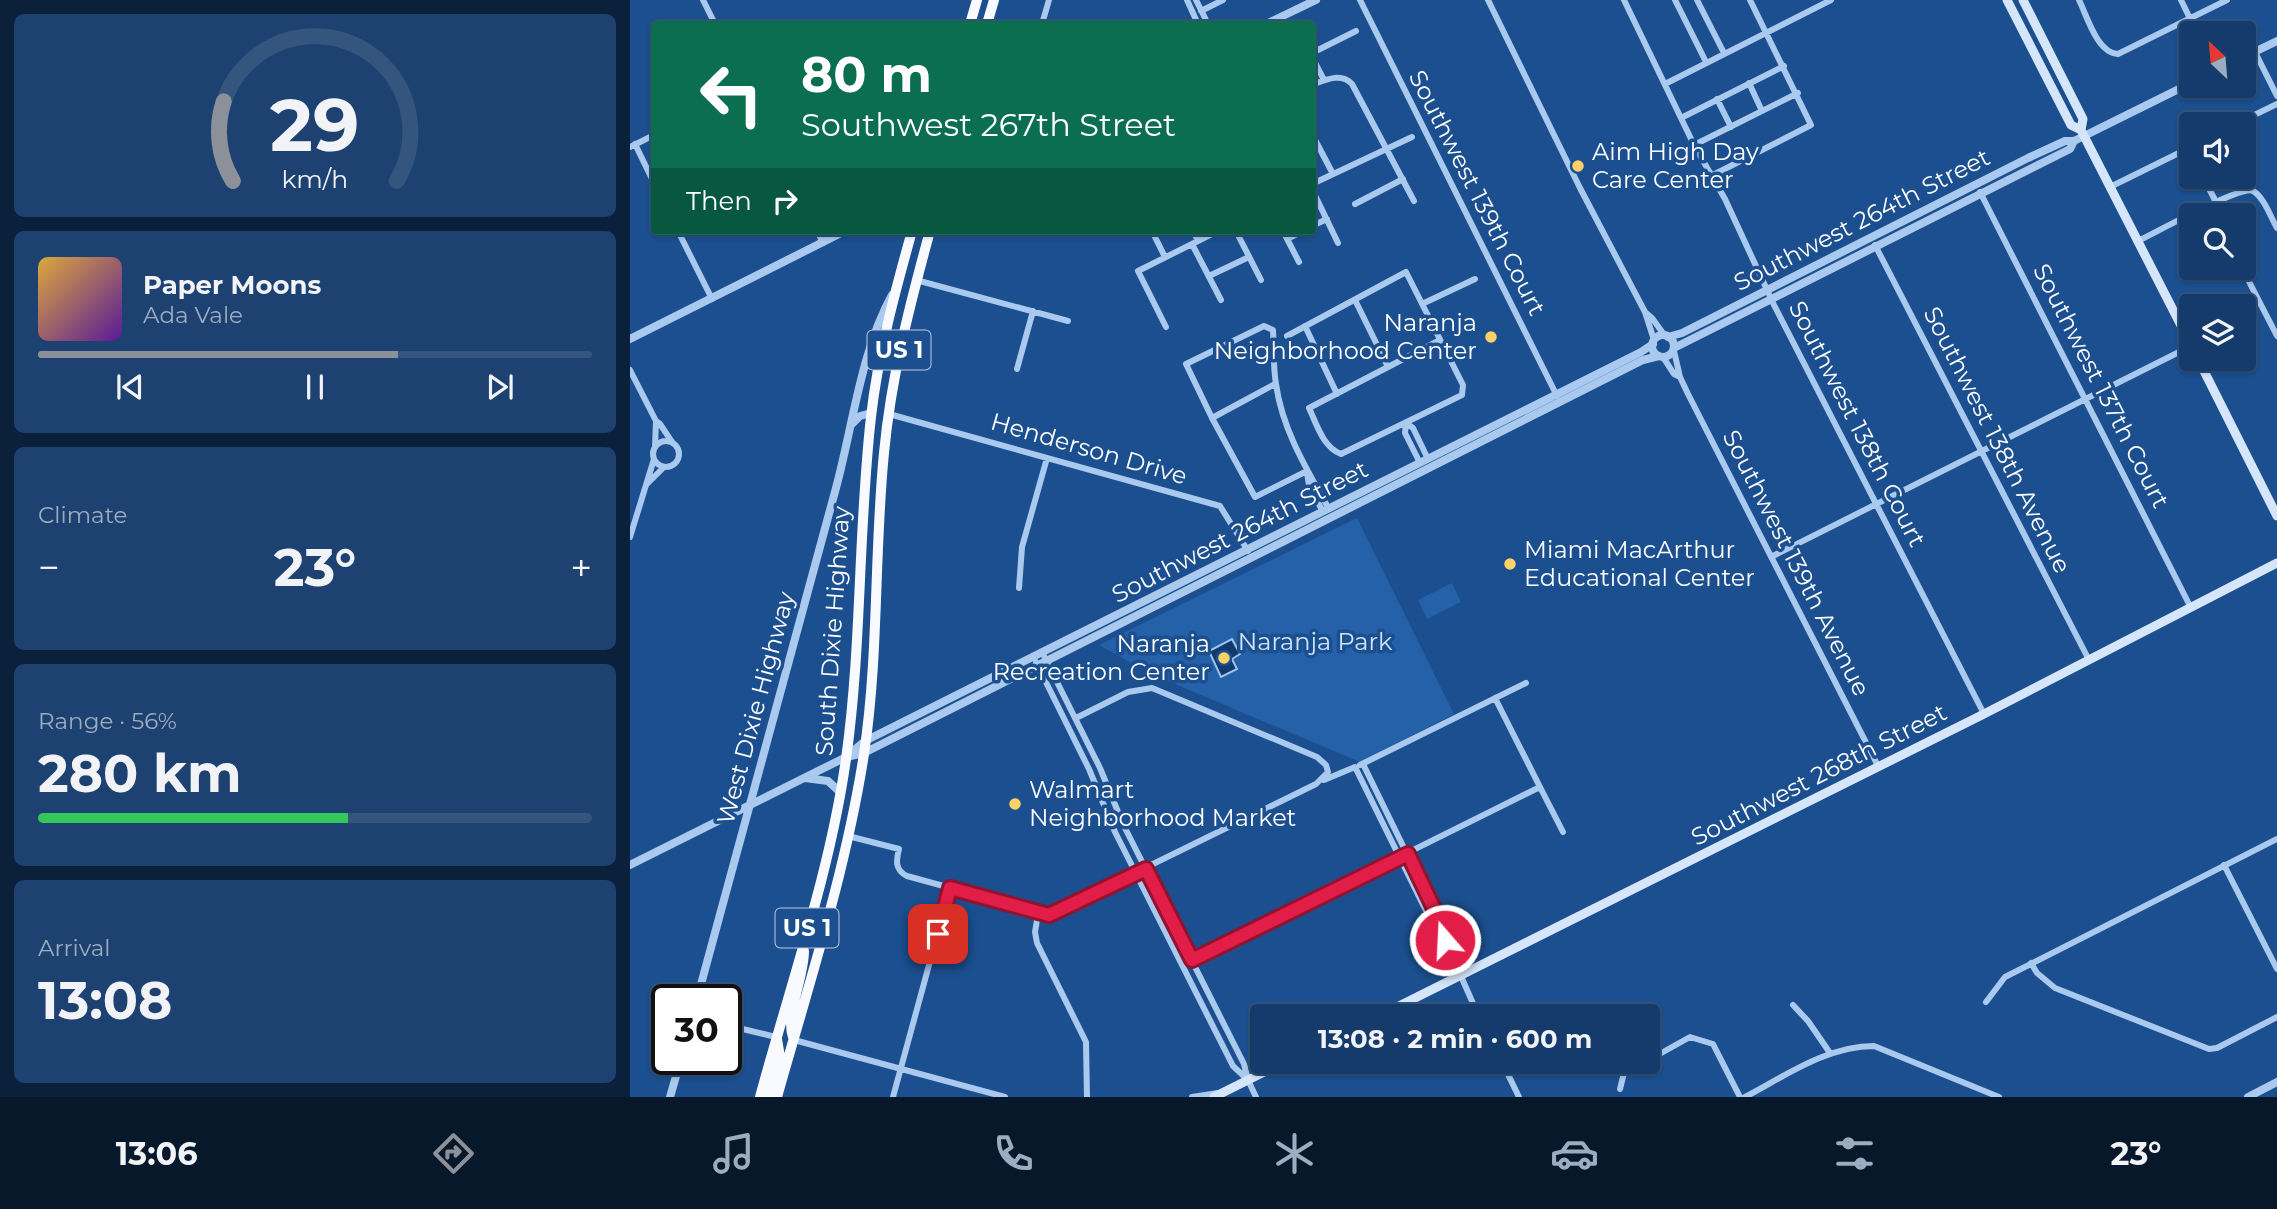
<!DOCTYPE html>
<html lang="en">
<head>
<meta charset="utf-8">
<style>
  body { margin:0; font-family:Montserrat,sans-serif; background:#1d4271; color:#f1f3f6; height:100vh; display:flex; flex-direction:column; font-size:26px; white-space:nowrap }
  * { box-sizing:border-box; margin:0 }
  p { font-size:23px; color:#9dadc1 }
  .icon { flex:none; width:38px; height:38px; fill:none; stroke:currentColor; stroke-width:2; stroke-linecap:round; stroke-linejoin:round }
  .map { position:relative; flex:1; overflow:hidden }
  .sheet { display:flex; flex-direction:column; gap:14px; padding:14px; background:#0b203b; width:630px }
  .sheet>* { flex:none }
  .hud { position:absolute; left:21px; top:21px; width:665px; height:214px; border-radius:7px; box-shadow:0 2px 5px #0004,0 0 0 2px #33557e; background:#0b6e4f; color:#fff; overflow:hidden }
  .needle { width:46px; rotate:334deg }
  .tools { position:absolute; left:1549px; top:21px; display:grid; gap:14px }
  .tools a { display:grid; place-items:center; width:77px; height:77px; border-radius:7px; background:#143b6b; box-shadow:0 2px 5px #0004,0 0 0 2px #33557e; font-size:35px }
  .speed { position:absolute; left:21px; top:984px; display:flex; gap:14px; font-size:35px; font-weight:700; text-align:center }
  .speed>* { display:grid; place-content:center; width:91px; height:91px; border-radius:50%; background:#143b6b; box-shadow:0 2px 5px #0004,0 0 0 2px #33557e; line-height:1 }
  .speed .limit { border:4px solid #111; border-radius:10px; background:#fff; color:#111 }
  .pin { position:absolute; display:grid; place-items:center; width:60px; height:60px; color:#fff; margin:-30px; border-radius:14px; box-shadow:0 4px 10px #0006 }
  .me { position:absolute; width:77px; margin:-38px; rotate:341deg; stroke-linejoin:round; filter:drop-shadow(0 0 5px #0008) }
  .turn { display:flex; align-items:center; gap:24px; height:147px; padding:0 35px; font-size:32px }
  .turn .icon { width:91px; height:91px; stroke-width:2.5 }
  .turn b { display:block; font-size:49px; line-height:60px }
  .then { display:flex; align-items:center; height:66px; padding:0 35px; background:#0003; gap:14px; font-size:26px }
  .big { font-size:52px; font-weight:700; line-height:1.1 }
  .sheet .widget { flex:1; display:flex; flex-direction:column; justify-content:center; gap:10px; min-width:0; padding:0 24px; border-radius:10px; background:#1d4271 }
  .sheet .dial { align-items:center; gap:0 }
  .dial svg { height:182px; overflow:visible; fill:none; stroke:#33557e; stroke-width:7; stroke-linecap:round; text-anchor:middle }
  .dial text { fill:#f1f3f6; stroke:none }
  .song { display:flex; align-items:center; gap:21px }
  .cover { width:84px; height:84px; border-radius:10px; background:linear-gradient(135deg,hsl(40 70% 55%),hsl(270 70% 35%)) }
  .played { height:7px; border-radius:4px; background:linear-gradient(90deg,#8c9099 65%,#33557e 65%) }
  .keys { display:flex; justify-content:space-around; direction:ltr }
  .heat { display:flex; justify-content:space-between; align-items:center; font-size:38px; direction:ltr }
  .charge { height:10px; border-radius:5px; background:linear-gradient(90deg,#34c759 56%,#33557e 0) }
  .trip { position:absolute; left:620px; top:1004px; width:410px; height:70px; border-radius:7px; background:#143b6b; box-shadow:0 2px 5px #0004,0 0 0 2px #33557e; font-weight:700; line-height:70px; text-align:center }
  .menu { display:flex; height:112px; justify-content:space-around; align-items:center; background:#08182b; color:#9dadc1 }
  .menu .icon { width:49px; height:49px }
  .menu .selected { color:#8c9099 }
  .menu b { font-size:32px; color:#f1f3f6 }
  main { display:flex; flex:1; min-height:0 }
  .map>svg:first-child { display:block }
  .green { fill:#2461a8 }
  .water { fill:#123a6d; stroke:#9cc4f0; stroke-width:2 }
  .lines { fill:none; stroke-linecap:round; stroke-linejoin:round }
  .minor { stroke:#a9c9ee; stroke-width:6 }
  .tertiary { stroke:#a9c9ee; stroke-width:8 }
  .secondary { stroke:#d6e6fa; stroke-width:9 }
  .trunk { stroke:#f8faff; stroke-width:10 }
  .route-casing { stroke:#92132f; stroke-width:18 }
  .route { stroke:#e11d48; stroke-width:12 }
  .poi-dot { fill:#ffd166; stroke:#1b4f8f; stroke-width:2.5 }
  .labels { text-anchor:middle; stroke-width:7; stroke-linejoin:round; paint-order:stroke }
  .shield { fill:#1b4f8f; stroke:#bbcadd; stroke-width:2 }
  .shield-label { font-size:23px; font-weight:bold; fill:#fff }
  .poi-label { font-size:24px; fill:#fff; stroke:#1b4f8f; text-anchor:start }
  .street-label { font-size:24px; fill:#fff; stroke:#1b4f8f }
  .park-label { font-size:24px; fill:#cfe3fa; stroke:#1b4f8f }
</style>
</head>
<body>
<main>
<section class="sheet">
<div class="widget dial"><svg viewBox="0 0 100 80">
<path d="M14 69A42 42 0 1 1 86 69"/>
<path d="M14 69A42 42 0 0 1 10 34" stroke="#8c9099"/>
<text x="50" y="56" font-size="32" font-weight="700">29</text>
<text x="50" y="72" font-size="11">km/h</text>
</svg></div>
<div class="widget">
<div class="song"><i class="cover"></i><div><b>Paper Moons</b><p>Ada Vale</p></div></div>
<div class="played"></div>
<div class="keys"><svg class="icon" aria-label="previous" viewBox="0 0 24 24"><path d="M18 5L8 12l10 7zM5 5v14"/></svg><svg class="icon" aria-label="pause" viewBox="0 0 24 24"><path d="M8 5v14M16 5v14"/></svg><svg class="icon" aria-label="next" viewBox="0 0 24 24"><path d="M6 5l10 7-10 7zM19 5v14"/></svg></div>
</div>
<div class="widget"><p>Climate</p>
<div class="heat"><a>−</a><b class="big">23°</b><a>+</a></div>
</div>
<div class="widget"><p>Range · 56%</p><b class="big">280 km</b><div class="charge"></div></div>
<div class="widget"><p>Arrival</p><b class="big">13:08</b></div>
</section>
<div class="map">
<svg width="1647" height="1097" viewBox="0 0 1647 1097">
  <rect width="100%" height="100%" fill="#1b4f8f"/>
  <path class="green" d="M727 518 824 714 730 762 519 673 469 645Z
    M822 583 831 602 797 619 788 600Z"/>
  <path class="water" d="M602 639 610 654 602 659 607 669 591 677 579 651Z"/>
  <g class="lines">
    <path class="minor" d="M73 0 85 24
      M557 0 568 24
      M566 0 578 24
      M730 0 927 396
      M858 0 950 188 1015 312 1024 340
      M994 0 1064 145 1095 199 1144 305 1354 714
      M1045 0 1076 62
      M1067 0 1094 53
      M1449 0C1457 16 1467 53 1488 54L1597 0
      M1551 0 1567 33
      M571 11 593 0
      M412 24 419 0
      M1625 52 1647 96
      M682 53 726 31
      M682 57 694 80
      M1119 83 1132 111
      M1035 84 1201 0
      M682 85C695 80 711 72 722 84L784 201
      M1087 99 1101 127
      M1051 118 1154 66
      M1606 124 1647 104
      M682 134 703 174
      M5 144 24 183
      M1064 145 1168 93
      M0 147 24 135
      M1081 176 1181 125 1120 0
      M1573 177 1586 202
      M682 184 782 137
      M1480 187 1561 147
      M682 189 708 243
      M1350 192 1560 606
      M725 204 773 179
      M1579 205 1584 215
      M682 226 697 219
      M48 231 82 299
      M187 231 193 243
      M522 231 535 257
      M563 231 568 241
      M606 231 631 280
      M653 231 669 262
      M657 239 673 231
      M1508 241C1525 233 1611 185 1623 191 1634 197 1641 218 1647 228
      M562 244 591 300
      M1245 245 1459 660
      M1612 268 1647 336
      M579 276 619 257
      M286 280 438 321
      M725 300 758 367
      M792 304 845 279
      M1015 312 1022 318 1035 336
      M675 326 707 394
      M536 327 508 271 588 231
      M657 336 776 272 833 385 832 395 711 454C693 447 687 425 679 408L810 340
      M1044 351 1050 377 1058 394 1248 766
      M1033 357 1044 374 1050 377
      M387 369 403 311
      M0 370 26 421 30 424 42 442
      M259 414 590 506 618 551
      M582 418 645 384
      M776 423 775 433 790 463
      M776 423 783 428 798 459
      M23 454a13 13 0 1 1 26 0a13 13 0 1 1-26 0Z
      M25 447 26 421
      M677 471 625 497 582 418 556 364 634 326 643 330C644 347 643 367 646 384 652 429 677 470 699 509
      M677 473 679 485 693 512
      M17 484 34 467
      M0 537 24 459
      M1141 557 1561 346
      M389 588 392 547 417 458
      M412 652 470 768 493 824 614 1064 618 1080 626 1097
      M406 662 459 769 485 832 603 1066 618 1080
      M865 698 910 787
      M730 765 896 683
      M694 780 725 767 809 937 815 940 816 934 733 764
      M218 836 269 849C266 861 265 870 277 876L419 915 686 784 698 772 696 765 687 757 522 688 498 692 446 718
      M1594 865 1647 969
      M408 914 405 932 407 943 456 1042 457 1097
      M815 940 849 1017
      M560 961 910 787 933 832
      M1401 963 1407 973 1425 988 1579 1049 1587 1048 1647 1017
      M1356 1002 1375 977 1647 839
      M1163 1005 1178 1021 1200 1053
      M96 1025 146 1037
      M164 1040 375 1097
      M1017 1061 1060 1037 1083 1044 1110 1097
      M872 1062 889 1097
      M990 1089 994 1073 1015 1062
      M263 1097 320 888
      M562 1097 588 1093
      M1115 1097C1155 1076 1197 1046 1244 1046L1369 1097"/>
    <path class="tertiary" d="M636 24 686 0
      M1614 57 1647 41
      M1022 346a11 11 0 1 1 22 0a11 11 0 1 1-22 0Z
      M1038 337 1052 333 1398 158 1435 141H1444L1561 83
      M0 339 215 231
      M1044 348 1440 149 1444 141
      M221 425 230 416 241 413
      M218 755 235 741 1011 352 1023 344
      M175 778 198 781 211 793
      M0 865 216 757 234 753 1013 360 1029 356
      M67 999C114 829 159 658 206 488 223 425 231 351 262 295
      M40 1097 51 1059
      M1618 1097 1647 1082"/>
    <path class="secondary" d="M1377 0 1441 125 1451 130
      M1393 0 1453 119 1451 130 1454 136 1561 345
      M1568 359 1647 516
      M747 1017 1354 714 1647 563
      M584 1097 654 1062"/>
    <path class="trunk" d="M340 24 347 0
      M357 24 364 0
      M163 1037C155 1015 174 978 174 951
      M130 1097C160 986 200 873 216 759 232 645 228 531 241 417 248 354 265 292 282 231
      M138 1097 150 1057 147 1039
      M147 1097C179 984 216 870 234 754 249 654 244 553 254 453 261 377 280 304 300 231"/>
  </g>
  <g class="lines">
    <defs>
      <path id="route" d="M308 934 320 888 419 915 516 869 562 960 778 854 816 934 815 940"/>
    </defs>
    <use href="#route" class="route-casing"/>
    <use href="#route" class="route"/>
  </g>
  <g class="poi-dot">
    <circle cx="948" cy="166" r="7"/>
    <circle cx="861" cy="337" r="7"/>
    <circle cx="880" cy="564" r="7"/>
    <circle cx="594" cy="658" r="7"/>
    <circle cx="385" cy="804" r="7"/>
  </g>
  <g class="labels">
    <g class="shield">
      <rect x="237.5" y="330.5" width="63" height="39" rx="5"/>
      <rect x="145.5" y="908.5" width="63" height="39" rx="5"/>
    </g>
    <g class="shield-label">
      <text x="269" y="358">US 1</text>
      <text x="177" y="936">US 1</text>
    </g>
    <g class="poi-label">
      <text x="962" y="160">Aim High Day<tspan x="962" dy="28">Care Center</tspan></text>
      <text x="847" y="331" text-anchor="end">Naranja<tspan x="847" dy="28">Neighborhood Center</tspan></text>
      <text x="894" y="558">Miami MacArthur<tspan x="894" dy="28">Educational Center</tspan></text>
      <text x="580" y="652" text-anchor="end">Naranja<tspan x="580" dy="28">Recreation Center</tspan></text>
      <text x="399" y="798">Walmart<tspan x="399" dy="28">Neighborhood Market</tspan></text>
    </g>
    <g class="street-label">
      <text transform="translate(847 193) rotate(63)" y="8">Southwest 139th Court</text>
      <text transform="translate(1232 220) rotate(-27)" y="8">Southwest 264th Street</text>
      <text transform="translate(1471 386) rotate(63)" y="8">Southwest 137th Court</text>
      <text transform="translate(1227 424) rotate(63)" y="8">Southwest 138th Court</text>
      <text transform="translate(1367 440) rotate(63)" y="8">Southwest 138th Avenue</text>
      <text transform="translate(459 449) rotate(16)" y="8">Henderson Drive</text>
      <text transform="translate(610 532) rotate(-27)" y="8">Southwest 264th Street</text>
      <text transform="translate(1166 563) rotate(63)" y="8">Southwest 139th Avenue</text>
      <text transform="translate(203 631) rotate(-86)" y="8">South Dixie Highway</text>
      <text transform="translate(126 708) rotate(-75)" y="8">West Dixie Highway</text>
      <text transform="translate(1189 775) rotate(-27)" y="8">Southwest 268th Street</text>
    </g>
    <g class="park-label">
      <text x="685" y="650">Naranja Park</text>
    </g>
  </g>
</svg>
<div class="tools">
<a><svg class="needle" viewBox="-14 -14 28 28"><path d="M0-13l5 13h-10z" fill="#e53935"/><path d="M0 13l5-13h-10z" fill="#9dadc1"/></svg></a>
<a><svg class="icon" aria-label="sound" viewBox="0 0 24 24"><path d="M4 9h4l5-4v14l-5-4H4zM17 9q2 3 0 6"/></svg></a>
<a><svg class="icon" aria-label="search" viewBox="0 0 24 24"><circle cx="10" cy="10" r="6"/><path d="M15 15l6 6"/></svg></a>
<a><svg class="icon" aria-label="layers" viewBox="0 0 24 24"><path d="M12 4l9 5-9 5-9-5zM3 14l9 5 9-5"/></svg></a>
</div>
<div class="speed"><div class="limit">30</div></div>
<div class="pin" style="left:308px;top:934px;background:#d93025"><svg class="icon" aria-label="arrive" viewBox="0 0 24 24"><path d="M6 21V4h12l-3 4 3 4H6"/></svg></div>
<svg class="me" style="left:815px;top:940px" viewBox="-20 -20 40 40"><circle r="17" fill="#e11d48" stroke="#fff" stroke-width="3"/><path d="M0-11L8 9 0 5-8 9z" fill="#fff"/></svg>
<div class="trip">13:08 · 2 min · 600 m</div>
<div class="hud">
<div class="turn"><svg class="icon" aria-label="left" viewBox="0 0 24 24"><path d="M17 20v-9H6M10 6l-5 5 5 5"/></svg><div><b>80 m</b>Southwest 267th Street</div></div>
<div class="then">Then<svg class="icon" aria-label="right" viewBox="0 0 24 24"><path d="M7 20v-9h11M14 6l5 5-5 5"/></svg></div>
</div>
</div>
</main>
<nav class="menu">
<b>13:06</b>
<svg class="icon selected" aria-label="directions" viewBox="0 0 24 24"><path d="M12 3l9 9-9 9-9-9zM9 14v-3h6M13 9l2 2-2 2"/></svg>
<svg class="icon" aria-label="music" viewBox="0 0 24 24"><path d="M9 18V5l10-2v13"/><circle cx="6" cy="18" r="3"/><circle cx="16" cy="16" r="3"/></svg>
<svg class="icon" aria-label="phone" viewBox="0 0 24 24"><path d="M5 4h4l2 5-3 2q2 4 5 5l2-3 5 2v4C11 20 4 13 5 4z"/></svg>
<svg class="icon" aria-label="climate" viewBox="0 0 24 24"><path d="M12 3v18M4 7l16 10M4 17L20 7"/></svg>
<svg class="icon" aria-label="car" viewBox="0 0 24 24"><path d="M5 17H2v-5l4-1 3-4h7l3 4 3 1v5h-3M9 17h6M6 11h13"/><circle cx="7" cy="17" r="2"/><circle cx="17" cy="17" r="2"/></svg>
<svg class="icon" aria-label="filters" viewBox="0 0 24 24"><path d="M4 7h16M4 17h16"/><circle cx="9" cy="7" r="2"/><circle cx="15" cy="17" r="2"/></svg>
<b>23°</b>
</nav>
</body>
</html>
